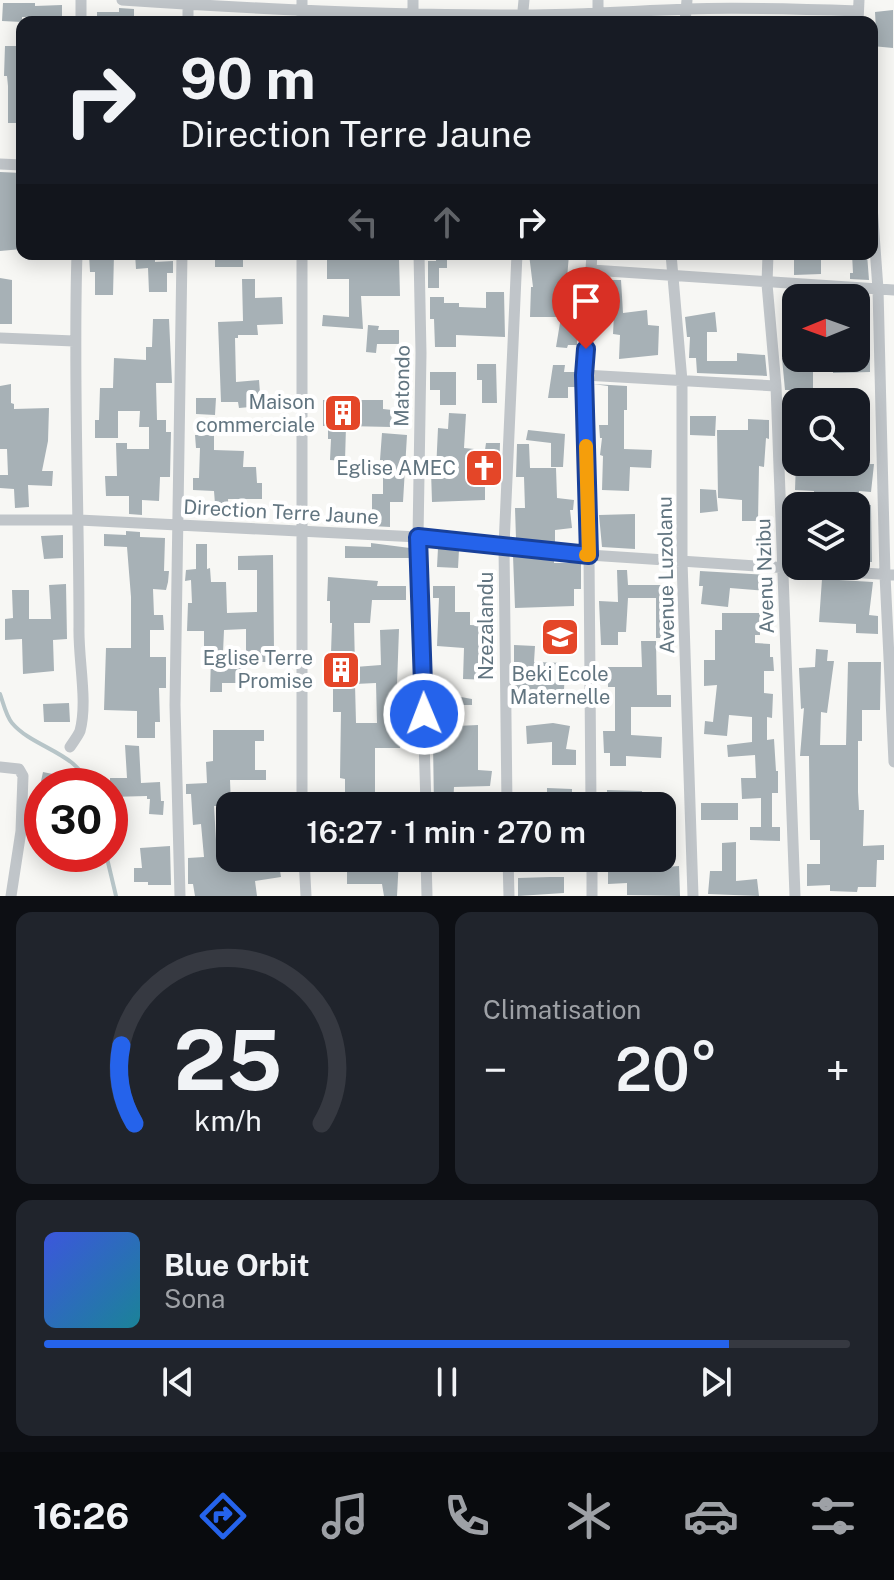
<!DOCTYPE html>
<html lang="fr">
<head>
<meta charset="utf-8">
<style>
  body { margin:0; font-family:"Public Sans",sans-serif; background:#20242c; color:#f1f3f6; height:100vh; display:flex; flex-direction:column; font-size:30px; white-space:nowrap }
  * { box-sizing:border-box; margin:0 }
  p { font-size:26px; color:#9ea1a6 }
  .icon { flex:none; width:44px; height:44px; fill:none; stroke:currentColor; stroke-width:2; stroke-linecap:round; stroke-linejoin:round }
  .map { position:relative; height:896px; overflow:hidden }
  .details { display:flex; flex-direction:column; gap:16px; padding:16px; background:#0d0f14; flex:1 }
  .details>* { flex:none }
  .guide { position:absolute; left:16px; top:16px; width:862px; height:244px; border-radius:16px; box-shadow:0 4px 20px #0003; background:#171b24; color:#f1f3f6; overflow:hidden }
  .needle { width:52px; rotate:269deg }
  .controls { position:absolute; left:782px; top:284px; display:grid; gap:16px }
  .controls a { display:grid; place-items:center; width:88px; height:88px; border-radius:16px; background:#171b24; box-shadow:0 4px 20px #0003; font-size:40px }
  .speed { position:absolute; left:24px; top:768px; display:flex; gap:16px; font-size:40px; font-weight:700; text-align:center }
  .speed>* { display:grid; place-content:center; width:104px; height:104px; border-radius:50%; background:#171b24; box-shadow:0 4px 20px #0003; line-height:1 }
  .speed .limit { border:12px solid #d22; background:#fff; color:#111 }
  .pin { position:absolute; display:grid; place-items:center; width:68px; height:68px; color:#fff; margin:-82px -34px; border-radius:50% 50% 50% 0; rotate:-45deg; box-shadow:0 0 8px #0007 }
  .pin .icon { rotate:45deg }
  .me { position:absolute; width:88px; margin:-44px; rotate:359deg; stroke-linejoin:round; filter:drop-shadow(0 0 6px #0008) }
  .turn { display:flex; align-items:center; gap:28px; height:168px; padding:0 32px; font-size:36px }
  .turn .icon { width:104px; height:104px; stroke-width:2.5 }
  .turn b { display:block; font-size:56px; line-height:68px }
  .lanes { display:flex; align-items:center; height:76px; padding:0 32px; background:#0003; justify-content:center; gap:40px; direction:ltr }
  .lanes .off { opacity:.35 }
  .big { font-size:60px; font-weight:600; line-height:1.1 }
  .details .widget { flex:1; display:flex; flex-direction:column; justify-content:center; gap:12px; min-width:0; padding:0 28px; border-radius:16px; background:#20242c }
  .details .dial { align-items:center; gap:0 }
  .dial svg { height:208px; overflow:visible; fill:none; stroke:#363941; stroke-width:7; stroke-linecap:round; text-anchor:middle }
  .dial text { fill:#f1f3f6; stroke:none }
  .song { display:flex; align-items:center; gap:24px }
  .cover { width:96px; height:96px; border-radius:12px; background:linear-gradient(135deg,hsl(230 70% 55%),hsl(190 70% 35%)) }
  .played { height:8px; border-radius:4px; background:linear-gradient(90deg,#2563eb 85%,#363941 85%) }
  .keys { display:flex; justify-content:space-around; direction:ltr }
  .heat { display:flex; justify-content:space-between; align-items:center; font-size:44px; direction:ltr }
  .details .tiles { flex:1; display:grid; gap:16px; grid-template-columns:1fr 1fr }
  .widget:last-child { grid-column:span 2 }
  .trip { position:absolute; left:216px; top:792px; width:460px; height:80px; border-radius:16px; background:#171b24; box-shadow:0 4px 20px #0003; font-weight:600; line-height:80px; text-align:center }
  .dock { display:flex; height:128px; justify-content:space-around; align-items:center; background:#090b0e; color:#9ea1a6 }
  .dock .icon { width:56px; height:56px }
  .dock .on { color:#2563eb }
  .dock b { font-size:36px; color:#f1f3f6 }
  .map>svg:first-child { display:block }
  .lines { fill:none; stroke-linecap:round; stroke-linejoin:round }
  .stream { stroke:#b7c5c8; stroke-width:4 }
  .building { fill:#a7b1b6; fill-rule:evenodd }
  .minor { stroke:#c0c5c9; stroke-width:11 }
  .route-casing { stroke:#184099; stroke-width:20 }
  .route { stroke:#2563eb; stroke-width:14 }
  .slow { stroke:#f59e0b; stroke-width:14 }
  .labels { text-anchor:middle; stroke-width:8; stroke-linejoin:round; paint-order:stroke }
  .street-label { font-size:20px; fill:#627580; stroke:#fff }
  .poi-label { font-size:20px; fill:#627580; stroke:#fff; text-anchor:end }
</style>
</head>
<body>
<div class="map">
<svg width="894" height="896" viewBox="0 0 894 896">
  <rect width="100%" height="100%" fill="#f7f7f4"/>
  <g class="lines">
    <path class="stream" d="M0 694C3 702 6 716 12 723 33 748 77 752 89 786
      M106 854 116 896"/>
  </g>
  <path class="building" d="M3 3H35V6L62 5V22H49V17H22V22L2 21Z
    M119 8 134 9V22H97V12H119Z
    M893 10V48L872 46 873 30 876 31 875 12Z
    M5 46H22L19 123H8V86L7 76H4Z
    M0 172 22 173V249L0 251Z
    M89 254H114L113 295H95V272H90Z
    M135 254H155V262L173 261V273H167V292H149L148 268 136 269Z
    M215 254H243V267H215Z
    M327 254 399 257 400 296H361L363 329 322 326 323 315 349 317V279H327Z
    M436 254H447V268H439V288H428V261H436Z
    M529 254 569 255 567 278H577L571 331H578L577 345H568L567 348 556 347 561 317H530L531 287H533Z
    M852 254H867L869 280 850 279V273H853Z
    M794 259H821V274L794 275Z
    M0 278 12 280V324H0Z
    M242 279H255V298L282 297 283 324 257 325 258 335H238V338H235L236 382 259 380 261 406 239 408 238 402H221L218 322 243 321Z
    M606 280H621L623 313 647 310 648 325 659 326 658 355 619 359 620 335 613 334 614 313H619H608Z
    M486 292H504L505 337 456 335V347H435L434 319H430V297H444V303H459V307L486 308Z
    M850 296 870 297V372L833 373V361H856V298H850Z
    M715 312 717 332H707V361H737V353L765 355 767 376 697 373 696 358H689L690 337H687L685 317Z
    M153 319H169L172 383H156L157 420H166V432H171L170 477H160L159 501 142 500V515L129 514V496H106L105 476H117L116 443H127V449H149V427H139L140 411H118V438H95V420H99L100 388H113L114 358 146 360V347H152Z
    M368 325 379 326 378 330H399V344H377L376 353 366 352Z
    M782 358H798V364H813V402H800V390H785Z
    M477 364H496L497 403H482V380H477Z
    M553 365H565L564 372H576V387H568V398H548Z
    M430 372H456V405H440V390H430Z
    M11 384V403L14 404V409L49 408 48 441 42 471H53L52 486 28 485 29 507 15 508 14 489 0 488V475H8L7 449H0V386Z
    M593 384 627 386V410H624V449L652 450 651 468 630 467 629 491 602 490 603 456 600 455 602 438H600L599 425H608V386Z
    M196 398H216L215 415 196 414Z
    M323 400H383V409L392 410 391 427 346 426 345 461 330 460 331 439H328V426H323Z
    M449 413 466 414 464 448 485 450 486 443H500L499 475H485V500L432 502 431 471H436L438 428 448 429Z
    M690 416H716L715 436 690 435Z
    M748 419 769 420V439L766 438 764 467 759 466 758 521H742V500L718 498 717 430H748Z
    M528 430 565 434 563 467H551V443L526 440Z
    M382 433 407 435 403 502H390V527L372 526V494H383V460H380Z
    M195 435H214V450L244 451 243 467H256L257 483H262V499H228L229 516 216 517 214 491 193 490V478H199L200 448H196Z
    M517 444H529L530 468H556L557 498 574 500 573 510H570L572 528 555 530V543L516 539 515 508H525L524 477H516Z
    M796 462H820V465L874 464 871 492 859 491V506H814V491L795 490Z
    M700 489 716 490 718 511 700 513Z
    M862 505H871L872 562H856V543H861Z
    M635 514V549L602 547 599 515Z
    M126 531 140 532V537L165 538 164 571H169L168 582 166 590 153 589 154 615H163L164 630H150V657H166V688H159L160 722H155V738H137V711L104 710 106 648H131V597L127 547 104 546V534L126 535Z
    M63 535V558L44 559 41 536Z
    M371 543 410 548V558H345V546L371 547Z
    M196 544H207V569L210 568 211 582H226L227 613 257 612V570H238V556L273 555 274 650H270V662H246V629L224 630 223 653H244L242 683H222V692H210L211 656H204V631H187L188 603H192L191 580 185 581 186 570 196 569Z
    M438 548 459 550 458 568 437 567Z
    M513 556 554 560V563H581V589H574V606L515 608Z
    M617 570H627L628 585H668V603H672V638H656V598H628L626 632H618V645H601L599 601 618 602Z
    M700 571 769 575 767 591 730 588 728 607 701 604 703 586H699Z
    M328 577 378 581 377 586H406V600H372L370 623H354L355 667 381 665 380 630 399 629 397 685H411L410 688 414 689V698H394V720H402L400 748H375V795L358 794V797L345 798V779L340 778 341 712H333V684H330L332 623H330V601H327ZM376 683 377 723H356L355 684Z
    M822 579 873 582 869 615 878 616V634L856 633V624L819 622Z
    M66 584 67 639 53 640 54 671 23 674 22 639 5 640V619L13 618 12 590H29V619H51L49 585Z
    M433 586H455V612H470V625L492 626 490 680 463 679 464 648 437 646 439 598H433Z
    M722 613H760V635H755V643L770 644V657H773L774 671H764V693L773 694 772 718 767 717V740L774 739 776 771H778V793H772V827H780V841L750 840V827H761V798L742 799 741 778H756L755 755 728 757 727 745 752 742V717L729 715 727 736 704 734 705 721 713 722 717 685 704 686V660H715V630H722Z
    M542 629 578 631 577 644 542 642Z
    M641 641H656L657 695H671V707H631V735L662 737 661 758 626 756V766H610V753H604L603 731H615V687H608V667H642Z
    M514 645 535 646 534 662 565 663 564 691H579L578 702 514 701Z
    M816 649 828 650 827 661H834L827 713 821 712 820 745H846L848 662H881L880 710H862V741H858V792L859 810H864L863 846 884 845V860H877L876 887H858L857 892 830 891V885L807 886V864H820V840H810L809 756H800L804 708 801 709 799 668 815 667Z
    M439 693 472 699V705H455V723L456 726 478 725V770L492 771 490 786 454 787 453 806H434L433 743 444 742 445 705H439Z
    M69 703 70 722H44L43 704Z
    M553 723 570 726 566 749 576 750V765H552V742L527 744 526 726Z
    M213 730H264V741H255V770H266V780H230L231 806H214L216 840H222L223 856 229 855V858H278L281 877 255 881 257 896H195L193 884H188V858L204 857 201 824 193 825 191 794H186V784L207 783 206 762 213 761Z
    M125 745 139 746 141 783 160 782 161 801H164L163 815 149 814 150 799H147V796L110 797V778H127Z
    M43 772 86 781 85 786H40Z
    M547 788 572 789V806H547Z
    M607 790 642 791 643 806 607 803Z
    M701 803H738V820H701Z
    M736 842V881L757 879 759 896 708 894 710 871H722V843Z
    M170 846 171 885H148V882H134V868H142L140 848Z
    M385 858H399L397 896H384L382 884H347V861L385 860Z
    M614 858H665V867L679 866 680 896 627 895V883L608 884V869H613Z
    M550 877H564V893L518 896V878Z"/>
  <g class="lines">
    <path class="minor" d="M122 0C256 9 389 16 523 15 578 15 633 11 687 9 744 7 801 9 858 11
      M302 0V22
      M413 21V0
      M522 21 524 0
      M598 21V0
      M81 22V0
      M188 22V0
      M685 22 687 0
      M858 22 859 0
      M0 164 22 165
      M872 206 878 289 885 575 894 762
      M302 254V806
      M419 254 421 353 418 537 426 806
      M671 254 682 381V561L693 896
      M768 254 767 284 776 386 795 896
      M592 270 894 290
      M0 338 74 341
      M584 375 776 386
      M0 520H79L418 537 589 555 894 575
      M70 747C73 742 78 736 80 731 88 701 78 659 79 627 79 503 73 378 77 254
      M0 767 19 769 23 776 21 831 11 896
      M507 806 504 546 517 254
      M591 806 589 555 584 375 592 254
      M304 858 306 896
      M426 858 427 896
      M508 858 509 896
      M592 858V896
      M180 896 175 705 182 254"/>
  </g>
  <g class="lines">
    <defs>
      <path id="route" d="M424 714 418 537 589 555 584 375 586 349"/>
    </defs>
    <use href="#route" class="route-casing"/>
    <use href="#route" class="route"/>
    <path class="slow" d="M586 446 589 555H586"/>
  </g>
  <defs>
    <symbol id="building-square" viewBox="-11 -11 22 22"><rect x="-9" y="-9" width="18" height="18" rx="4" fill="#e44628" stroke="#fff"/><path d="M-4-6H4V6H1V3H-1V6H-4ZM-2.5-4.3h1.7v1.8h-1.7ZM.8-4.3h1.7v1.8H.8ZM-2.5-1h1.7V.8h-1.7ZM.8-1h1.7V.8H.8Z" fill="#fff"/></symbol>
    <symbol id="church-square" viewBox="-11 -11 22 22"><rect x="-9" y="-9" width="18" height="18" rx="4" fill="#e44628" stroke="#fff"/><path d="M-1.2-6h2.4v3.5h3.3v2.4h-3.3V6h-2.4V-.1h-3.3v-2.4h3.3Z" fill="#fff"/></symbol>
    <symbol id="school-square" viewBox="-11 -11 22 22"><rect x="-9" y="-9" width="18" height="18" rx="4" fill="#e44628" stroke="#fff"/><path d="M0-5L7-2L0 1L-7-2ZM-4 1L0 2.5L4 1V4Q0 6-4 4Z" fill="#fff"/></symbol>
  </defs>
  <g fill-rule="evenodd">
    <use href="#building-square" x="321" y="391" width="44" height="44"/>
    <use href="#church-square" x="462" y="446" width="44" height="44"/>
    <use href="#school-square" x="538" y="615" width="44" height="44"/>
    <use href="#building-square" x="319" y="648" width="44" height="44"/>
  </g>
  <g class="labels">
    <g class="street-label">
      <text transform="translate(402 386) rotate(-89)" y="7">Matondo</text>
      <text transform="translate(281 512) rotate(3)" y="7">Direction Terre Jaune</text>
      <text transform="translate(666 575) rotate(-91)" y="7">Avenue Luzolanu</text>
      <text transform="translate(765 576) rotate(-92)" y="7">Avenu Nzibu</text>
      <text transform="translate(486 626) rotate(-90)" y="7">Nzezalandu</text>
    </g>
    <g class="poi-label">
      <text x="315" y="409">Maison<tspan x="315" dy="23">commerciale</tspan></text>
      <text x="456" y="475">Eglise AMEC</text>
      <text x="313" y="665">Eglise Terre<tspan x="313" dy="23">Promise</tspan></text>
      <text x="560" y="681" text-anchor="middle">Beki Ecole<tspan x="560" dy="23">Maternelle</tspan></text>
    </g>
  </g>
</svg>
<div class="controls">
<a><svg class="needle" viewBox="-14 -14 28 28"><path d="M0-13l5 13h-10z" fill="#e53935"/><path d="M0 13l5-13h-10z" fill="#9ea1a6"/></svg></a>
<a><svg class="icon" aria-label="search" viewBox="0 0 24 24"><circle cx="10" cy="10" r="6"/><path d="M15 15l6 6"/></svg></a>
<a><svg class="icon" aria-label="layers" viewBox="0 0 24 24"><path d="M12 4l9 5-9 5-9-5zM3 14l9 5 9-5"/></svg></a>
</div>
<div class="speed"><div class="limit">30</div></div>
<div class="pin" style="left:586px;top:349px;background:#d93025"><svg class="icon" aria-label="arrive" viewBox="0 0 24 24"><path d="M6 21V4h12l-3 4 3 4H6"/></svg></div>
<svg class="me" style="left:424px;top:714px" viewBox="-20 -20 40 40"><circle r="17" fill="#2563eb" stroke="#fff" stroke-width="3"/><path d="M0-11L8 9 0 5-8 9z" fill="#fff"/></svg>
<div class="trip">16:27 · 1 min · 270 m</div>
<div class="guide">
<div class="turn"><svg class="icon" aria-label="right" viewBox="0 0 24 24"><path d="M7 20v-9h11M14 6l5 5-5 5"/></svg><div><b>90 m</b>Direction Terre Jaune</div></div>
<div class="lanes"><svg class="icon off" aria-label="left" viewBox="0 0 24 24"><path d="M17 20v-9H6M10 6l-5 5 5 5"/></svg><svg class="icon off" aria-label="ahead" viewBox="0 0 24 24"><path d="M12 20V5M6 11l6-6 6 6"/></svg><svg class="icon" aria-label="right" viewBox="0 0 24 24"><path d="M7 20v-9h11M14 6l5 5-5 5"/></svg></div>
</div>
</div>
<section class="details">
<div class="tiles">
<div class="widget dial"><svg viewBox="0 0 100 80">
<path d="M14 69A42 42 0 1 1 86 69"/>
<path d="M14 69A42 42 0 0 1 9 39" stroke="#2563eb"/>
<text x="50" y="56" font-size="32" font-weight="700">25</text>
<text x="50" y="72" font-size="11">km/h</text>
</svg></div>
<div class="widget"><p>Climatisation</p>
<div class="heat"><a>−</a><b class="big">20°</b><a>+</a></div>
</div>
<div class="widget">
<div class="song"><i class="cover"></i><div><b>Blue Orbit</b><p>Sona</p></div></div>
<div class="played"></div>
<div class="keys"><svg class="icon" aria-label="previous" viewBox="0 0 24 24"><path d="M18 5L8 12l10 7zM5 5v14"/></svg><svg class="icon" aria-label="pause" viewBox="0 0 24 24"><path d="M8 5v14M16 5v14"/></svg><svg class="icon" aria-label="next" viewBox="0 0 24 24"><path d="M6 5l10 7-10 7zM19 5v14"/></svg></div>
</div>
</div>
</section>
<nav class="dock">
<b>16:26</b>
<svg class="icon on" aria-label="directions" viewBox="0 0 24 24"><path d="M12 3l9 9-9 9-9-9zM9 14v-3h6M13 9l2 2-2 2"/></svg>
<svg class="icon" aria-label="music" viewBox="0 0 24 24"><path d="M9 18V5l10-2v13"/><circle cx="6" cy="18" r="3"/><circle cx="16" cy="16" r="3"/></svg>
<svg class="icon" aria-label="phone" viewBox="0 0 24 24"><path d="M5 4h4l2 5-3 2q2 4 5 5l2-3 5 2v4C11 20 4 13 5 4z"/></svg>
<svg class="icon" aria-label="climate" viewBox="0 0 24 24"><path d="M12 3v18M4 7l16 10M4 17L20 7"/></svg>
<svg class="icon" aria-label="car" viewBox="0 0 24 24"><path d="M5 17H2v-5l4-1 3-4h7l3 4 3 1v5h-3M9 17h6M6 11h13"/><circle cx="7" cy="17" r="2"/><circle cx="17" cy="17" r="2"/></svg>
<svg class="icon" aria-label="filters" viewBox="0 0 24 24"><path d="M4 7h16M4 17h16"/><circle cx="9" cy="7" r="2"/><circle cx="15" cy="17" r="2"/></svg>
</nav>
</body>
</html>
